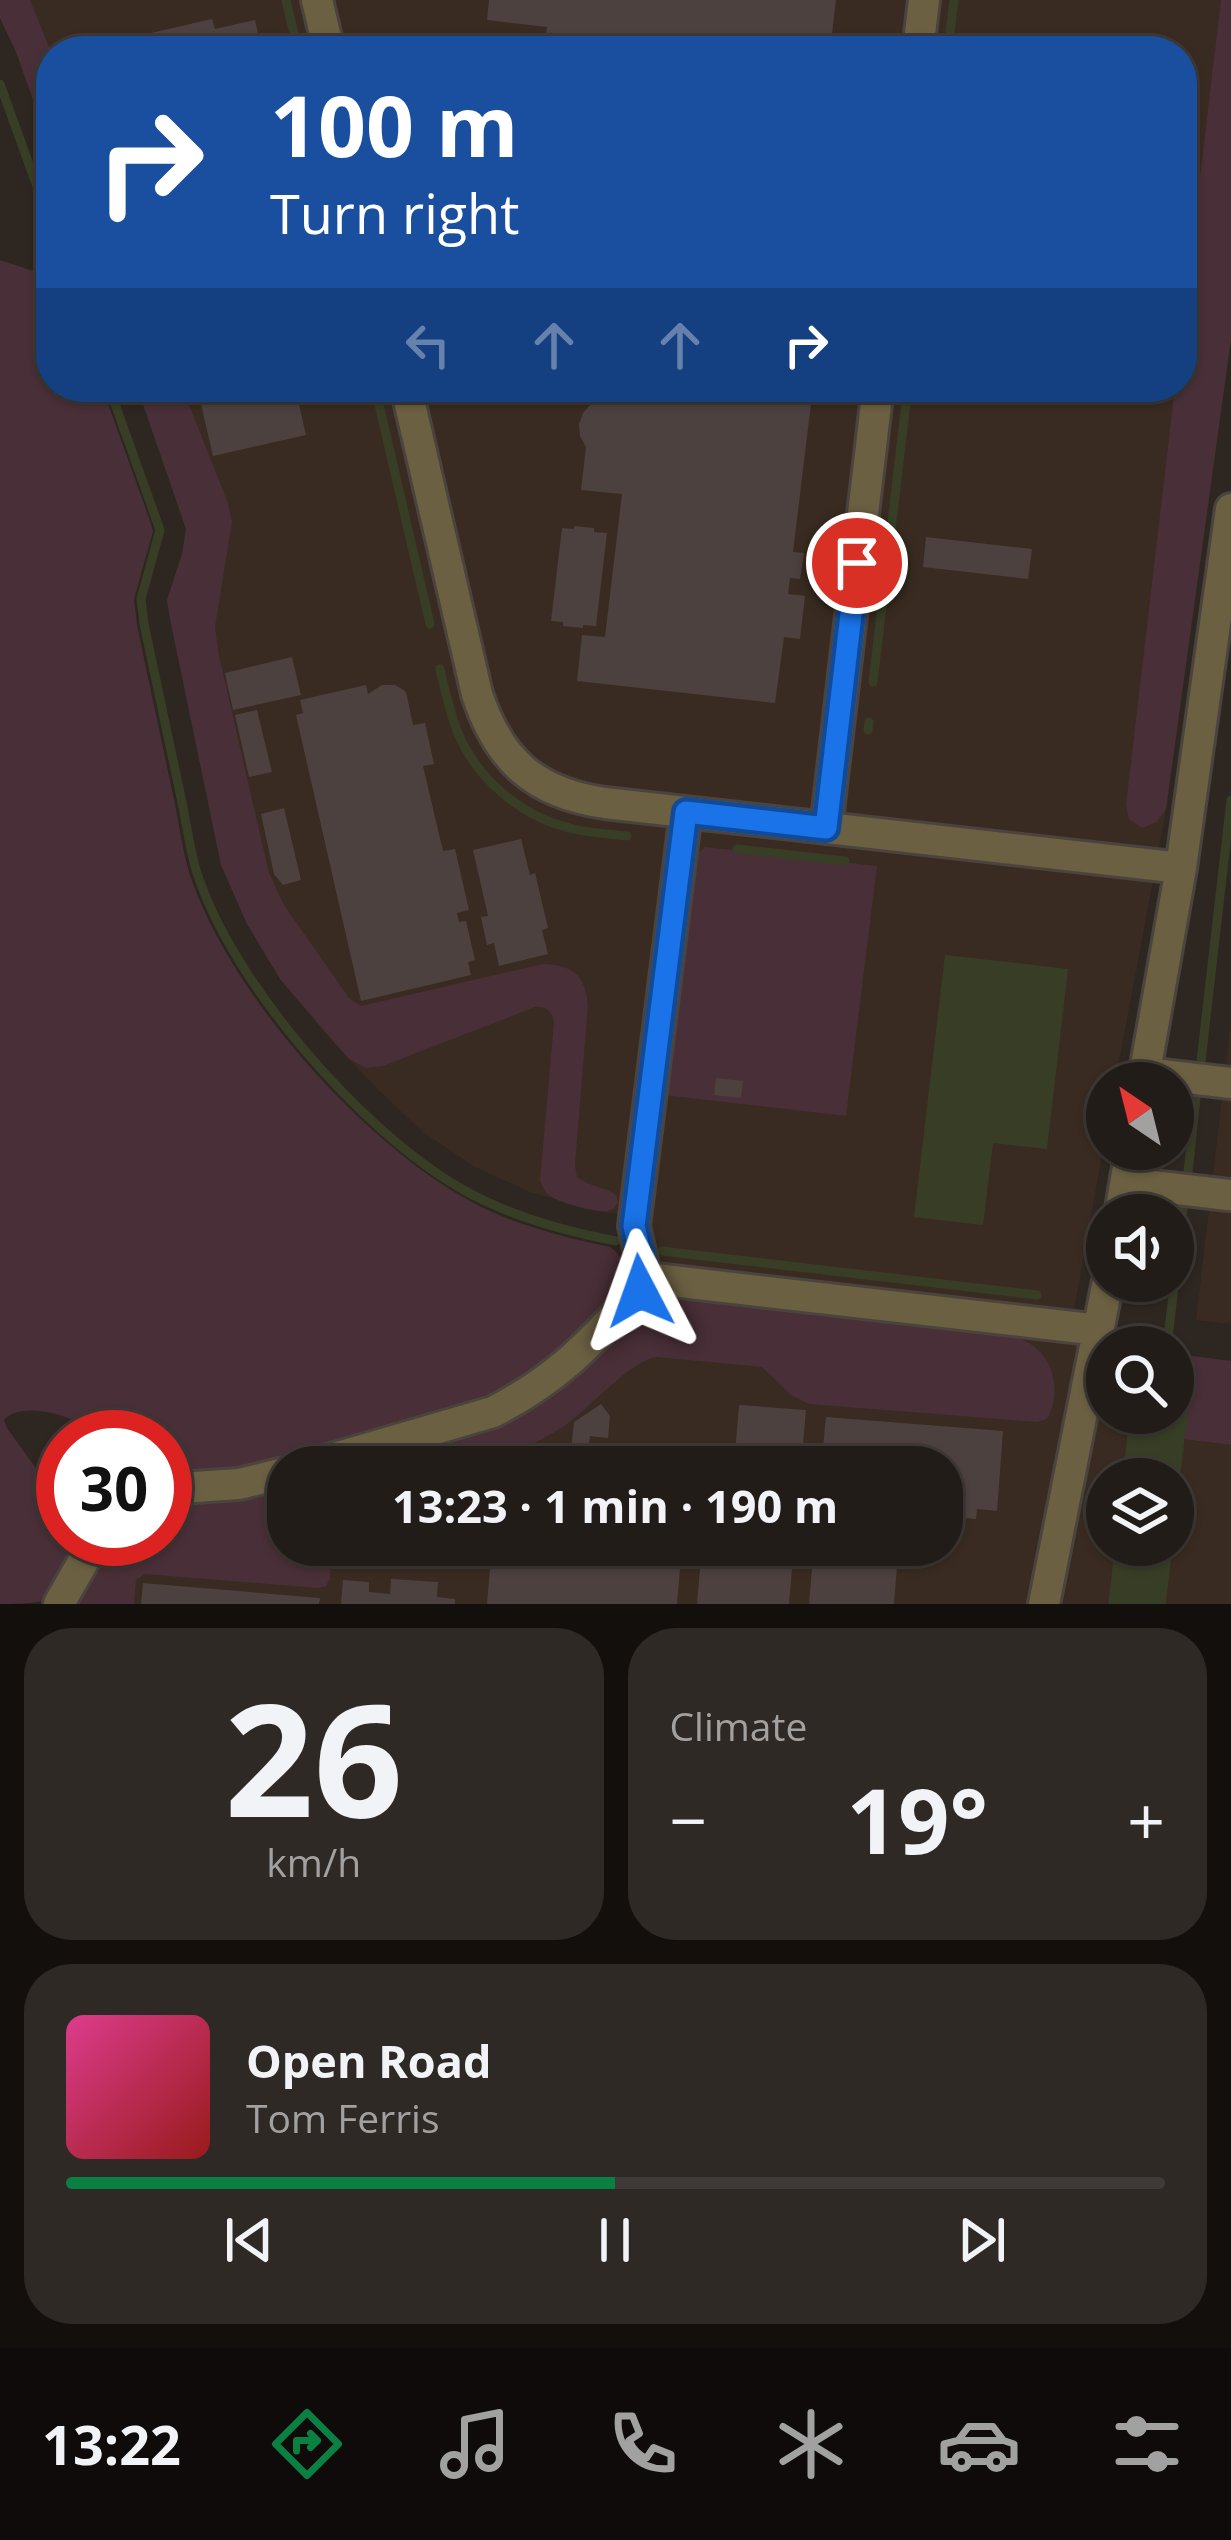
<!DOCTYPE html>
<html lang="en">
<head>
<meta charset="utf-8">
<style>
  body { margin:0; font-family:"Open Sans",sans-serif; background:#2e2925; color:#f1f3f6; height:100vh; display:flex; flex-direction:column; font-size:45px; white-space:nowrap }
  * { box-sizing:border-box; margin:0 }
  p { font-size:39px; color:#a2a1a2 }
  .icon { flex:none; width:66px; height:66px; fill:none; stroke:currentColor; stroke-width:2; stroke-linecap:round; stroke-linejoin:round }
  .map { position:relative; height:1604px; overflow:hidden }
  .sheet { display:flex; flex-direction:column; gap:24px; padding:24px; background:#130f0d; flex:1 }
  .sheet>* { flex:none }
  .top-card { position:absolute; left:36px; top:36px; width:1161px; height:366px; border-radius:48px; box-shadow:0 3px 9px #0004,0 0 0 3px #3f3a37; background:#1a4fa0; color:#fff; overflow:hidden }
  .needle { width:78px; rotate:325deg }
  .fabs { position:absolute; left:1086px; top:1062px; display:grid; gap:24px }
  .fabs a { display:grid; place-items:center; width:108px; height:108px; border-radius:50%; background:#221c18; box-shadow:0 3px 9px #0004,0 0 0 3px #3f3a37; font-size:60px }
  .speed { position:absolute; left:36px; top:1410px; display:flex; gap:24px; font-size:60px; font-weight:700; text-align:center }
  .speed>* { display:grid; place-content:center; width:156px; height:156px; border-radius:50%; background:#221c18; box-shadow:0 3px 9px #0004,0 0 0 3px #3f3a37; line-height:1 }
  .speed .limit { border:18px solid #d22; background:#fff; color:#111 }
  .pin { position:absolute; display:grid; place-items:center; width:102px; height:102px; color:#fff; margin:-51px; border:6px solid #fff; border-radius:50%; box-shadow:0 3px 12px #0007 }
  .me { position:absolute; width:132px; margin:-66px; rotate:356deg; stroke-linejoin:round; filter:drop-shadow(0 0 9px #0008) }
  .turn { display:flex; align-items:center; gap:42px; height:252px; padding:0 36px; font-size:54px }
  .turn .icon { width:156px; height:156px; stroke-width:2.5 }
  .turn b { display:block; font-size:84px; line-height:102px }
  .lanes { display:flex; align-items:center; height:114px; padding:0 36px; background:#0003; justify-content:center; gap:60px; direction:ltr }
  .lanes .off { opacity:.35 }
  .big { font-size:90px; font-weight:700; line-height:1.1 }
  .sheet .tile { flex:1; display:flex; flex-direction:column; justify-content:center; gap:18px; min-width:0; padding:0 42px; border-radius:48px; background:#2e2925 }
  .sheet .dial { align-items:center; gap:0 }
  .dial b { font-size:156px; line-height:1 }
  .song { display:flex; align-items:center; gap:36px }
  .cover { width:144px; height:144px; border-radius:18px; background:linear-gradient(135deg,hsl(330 70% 55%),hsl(0 70% 35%)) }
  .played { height:12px; border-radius:6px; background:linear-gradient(90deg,#0b8043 50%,#3f3a37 50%) }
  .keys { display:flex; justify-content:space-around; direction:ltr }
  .heat { display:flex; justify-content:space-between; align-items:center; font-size:66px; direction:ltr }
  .sheet .tiles { flex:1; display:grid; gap:24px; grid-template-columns:1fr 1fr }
  .tile:last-child { grid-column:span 2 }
  .trip { position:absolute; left:267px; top:1446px; width:696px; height:120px; border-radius:48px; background:#221c18; box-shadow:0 3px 9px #0004,0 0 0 3px #3f3a37; font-weight:700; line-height:120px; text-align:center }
  .dock { display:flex; height:192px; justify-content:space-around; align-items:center; background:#0e0b0a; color:#a2a1a2 }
  .dock .icon { width:84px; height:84px }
  .dock .active { color:#0b8043 }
  .dock b { font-size:54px; color:#f1f3f6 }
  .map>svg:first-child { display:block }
  .built { fill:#392b21; fill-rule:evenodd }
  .green { fill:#492f37 }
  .water { fill:#383e25 }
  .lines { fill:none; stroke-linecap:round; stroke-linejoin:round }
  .stream { stroke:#383e25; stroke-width:9 }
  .river { stroke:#383e25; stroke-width:57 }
  .building { fill:#4d413f }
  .minor-casing { stroke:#4b433d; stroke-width:36 }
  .minor { stroke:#6b6042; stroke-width:30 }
  .route-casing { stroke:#114b97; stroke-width:30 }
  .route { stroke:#1a73e8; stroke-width:21 }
</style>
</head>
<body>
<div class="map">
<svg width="1231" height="1604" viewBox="0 0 1231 1604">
  <rect width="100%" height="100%" fill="#2e2620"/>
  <path class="built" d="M0 0H1231V339L1165 817 1115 1083H1107V1127L1069 1338 1127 1347H1107V1413H1167L1166 1421 1181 1439 1231 1445V1604H72L165 1539 288 1545H942V1467H345L625 1287 623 1261 618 1252 626 1216 590 1209 530 1192 475 1167 423 1132 378 1090 322 1030 280 979 247 924 221 865 170 619 167 600 182 554 186 529 137 387H1182V51H51V150L16 52 0 18ZM1107 1479H1173V1545H1107Z
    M1231 1021V1324L1196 1320Z"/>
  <path class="green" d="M0 0H30L51 52V150L16 52 0 18Z
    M1221 0H1231V339L1166 809 1157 822 1142 828 1129 819 1126 805 1175 387H1182V329Z
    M0 260 36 272 51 284V387H102L148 515 153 531 134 599 137 625C149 682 161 738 173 795 179 821 182 850 190 875 228 990 353 1131 456 1193 503 1222 557 1236 610 1247 625 1256 626 1271 625 1287L567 1351 489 1401 260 1468 165 1477V1437C149 1437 112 1441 98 1437 90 1435 83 1425 75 1421 57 1412 18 1403 4 1420L7 1428 63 1506V1539H79C72 1557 60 1591 41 1601 31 1604 12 1604 0 1604Z
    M137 387H182L228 503 232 522 215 627 219 656 269 873 284 905 349 998 361 1006 543 964C572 965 585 974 588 1005L575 1165 577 1177C589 1187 605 1186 617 1196L618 1203C615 1205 614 1209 611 1210 601 1215 561 1203 552 1197 544 1192 544 1189 540 1181L554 1022C552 1011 547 1006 535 1007L383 1066 366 1068 349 1059 280 979 247 924 221 865 170 619 167 600 182 554 186 529Z
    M705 847 877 866 846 1116 663 1095 692 858Z
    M662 1296 1017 1338C1052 1348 1064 1389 1047 1419L1037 1422 809 1404 791 1395 762 1367 657 1357C630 1360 588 1411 561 1428 487 1475 429 1467 345 1467L498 1422 651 1299Z
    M1193 1356 1231 1361V1445L1181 1439 1170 1433 1166 1421 1167 1413H1173C1173 1389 1166 1364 1193 1356Z
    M288 1484V1545H332L330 1579 326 1586 318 1588 144 1574 136 1580 134 1604H72L109 1539H165V1501Z"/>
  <path class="water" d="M945 955 1068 969 1047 1149 993 1143 983 1225 914 1217Z"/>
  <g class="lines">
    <path class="stream" d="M286 0 298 51
      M950 32 954 0
      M0 84 51 225
      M109 387 160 530 141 599 144 624C156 680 168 737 180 793 186 819 189 848 197 873 233 984 361 1131 462 1189 509 1216 563 1231 616 1241
      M375 387 430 624
      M440 669C445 691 450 713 458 733 477 779 522 817 570 828 589 833 608 834 627 836
      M873 682 906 403
      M868 730 869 722
      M737 849 845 861
      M1201 1061 1231 800
      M1188 1172 1196 1098
      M662 1251 1037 1295
      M1167 1347 1183 1208"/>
    <path class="river" d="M1151 1479 1159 1413
      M1137 1604 1144 1545"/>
  </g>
  <path class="building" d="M489 0H836L830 51H694L546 34 547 27 487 20Z
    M212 19 215 29 255 20 262 51H104L103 44Z
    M197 387H295L306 435 213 456Z
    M593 387H813L793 552 804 553 800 579 790 578 788 594 805 596 800 639 784 637 775 703 577 681 582 635 605 637 622 494 581 490 586 447 580 436 579 424 583 413 591 404Z
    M574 526 594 528V532L607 533 596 626 583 625V628L563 626V622L551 621 562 528 574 529Z
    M926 537 1032 549 1028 579 923 567Z
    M292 657 301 695 233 710 225 673Z
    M366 685 368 694 382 685H395L402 689 406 692 413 725 425 723 434 764 423 766 443 851 455 849 469 910 457 913 459 922 466 921 475 960 468 962 471 975 361 1001 296 715 303 713 300 700Z
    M257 710 272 772 249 777 235 715Z
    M284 808 301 880 283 885 274 874 261 814Z
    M521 839 530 875 535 873 548 928 542 930 548 954 499 966 494 943 487 945 481 917 488 916 473 850Z
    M716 1078 743 1081 741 1098 714 1095Z
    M601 1404 610 1416 608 1438 590 1436 588 1451 571 1450 574 1422Z
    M739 1405 806 1410 801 1467H734Z
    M826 1417 1003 1431 997 1511 977 1509 976 1519 942 1516V1467H821Z
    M525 1545H682L677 1604H487L491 1558 524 1560Z
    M702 1545H794L789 1604H697Z
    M814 1545H886L884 1565 897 1566 894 1604H809Z
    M391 1579 438 1582 437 1597 455 1599V1604H341L343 1580 369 1582V1592L390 1594Z
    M143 1583 320 1598 319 1604H141Z"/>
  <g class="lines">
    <defs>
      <path id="minor" d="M317 0 329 51
        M918 51 924 0
        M406 387 477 694C499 761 535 793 605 803L1181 868
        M686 812 634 1226 646 1278 1099 1330
        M826 828 878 387
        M1145 1073 1231 1083
        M1143 1083 1181 868 1231 509
        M1126 1183 1229 1195
        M1120 1215 1131 1149
        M304 1467 493 1412C559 1378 590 1343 640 1290L646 1278
        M165 1489 239 1484 288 1472
        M59 1604 96 1539
        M1044 1604 1108 1281"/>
    </defs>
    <use href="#minor" class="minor-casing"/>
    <use href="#minor" class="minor"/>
  </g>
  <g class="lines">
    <defs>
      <path id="route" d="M640 1291 646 1278 634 1226 686 812 826 828 857 563"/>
    </defs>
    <use href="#route" class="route-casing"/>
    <use href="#route" class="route"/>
  </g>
</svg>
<div class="fabs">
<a><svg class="needle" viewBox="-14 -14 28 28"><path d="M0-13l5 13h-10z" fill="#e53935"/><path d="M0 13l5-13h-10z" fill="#a2a1a2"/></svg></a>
<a><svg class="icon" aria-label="sound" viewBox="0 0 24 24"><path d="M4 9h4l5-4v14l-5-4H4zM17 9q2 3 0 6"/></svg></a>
<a><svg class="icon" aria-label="search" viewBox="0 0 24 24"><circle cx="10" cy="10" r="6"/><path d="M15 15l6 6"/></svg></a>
<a><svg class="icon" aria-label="layers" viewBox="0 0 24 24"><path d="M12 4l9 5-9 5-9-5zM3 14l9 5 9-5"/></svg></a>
</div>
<div class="speed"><div class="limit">30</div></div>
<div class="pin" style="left:857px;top:563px;background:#d93025"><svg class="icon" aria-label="arrive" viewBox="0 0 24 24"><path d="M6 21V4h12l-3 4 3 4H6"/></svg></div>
<svg class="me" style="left:640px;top:1291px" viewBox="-20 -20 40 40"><path d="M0-17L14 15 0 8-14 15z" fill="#1a73e8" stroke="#fff" stroke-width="4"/></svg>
<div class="trip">13:23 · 1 min · 190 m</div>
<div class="top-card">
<div class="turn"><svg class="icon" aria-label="right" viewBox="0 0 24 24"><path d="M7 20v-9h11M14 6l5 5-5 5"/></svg><div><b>100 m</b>Turn right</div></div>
<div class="lanes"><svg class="icon off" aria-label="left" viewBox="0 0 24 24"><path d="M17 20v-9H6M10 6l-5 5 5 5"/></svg><svg class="icon off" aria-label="ahead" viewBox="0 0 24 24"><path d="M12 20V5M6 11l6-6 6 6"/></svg><svg class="icon off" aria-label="ahead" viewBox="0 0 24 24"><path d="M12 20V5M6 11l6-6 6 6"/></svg><svg class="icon" aria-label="right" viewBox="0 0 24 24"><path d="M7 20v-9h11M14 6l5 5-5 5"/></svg></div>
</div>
</div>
<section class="sheet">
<div class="tiles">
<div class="tile dial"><b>26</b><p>km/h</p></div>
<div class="tile"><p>Climate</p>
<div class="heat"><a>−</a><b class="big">19°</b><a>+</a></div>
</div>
<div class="tile">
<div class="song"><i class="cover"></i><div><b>Open Road</b><p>Tom Ferris</p></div></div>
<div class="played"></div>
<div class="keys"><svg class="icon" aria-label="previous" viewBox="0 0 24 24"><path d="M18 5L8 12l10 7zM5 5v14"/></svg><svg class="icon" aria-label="pause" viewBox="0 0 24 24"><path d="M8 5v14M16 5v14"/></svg><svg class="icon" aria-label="next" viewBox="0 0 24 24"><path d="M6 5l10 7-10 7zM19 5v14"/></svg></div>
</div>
</div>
</section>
<nav class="dock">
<b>13:22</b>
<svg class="icon active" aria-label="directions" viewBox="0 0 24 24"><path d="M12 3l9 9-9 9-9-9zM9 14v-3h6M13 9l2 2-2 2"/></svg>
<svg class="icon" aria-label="music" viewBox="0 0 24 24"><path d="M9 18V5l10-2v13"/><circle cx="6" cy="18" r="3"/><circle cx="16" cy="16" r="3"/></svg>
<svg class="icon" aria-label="phone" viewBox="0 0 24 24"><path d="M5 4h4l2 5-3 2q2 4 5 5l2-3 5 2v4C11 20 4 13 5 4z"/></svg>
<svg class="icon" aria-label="climate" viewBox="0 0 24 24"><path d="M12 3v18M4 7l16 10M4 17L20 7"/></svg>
<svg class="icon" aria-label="car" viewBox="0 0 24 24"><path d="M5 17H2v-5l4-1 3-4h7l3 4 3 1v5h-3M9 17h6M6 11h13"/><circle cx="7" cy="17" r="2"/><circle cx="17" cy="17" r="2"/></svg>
<svg class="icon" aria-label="filters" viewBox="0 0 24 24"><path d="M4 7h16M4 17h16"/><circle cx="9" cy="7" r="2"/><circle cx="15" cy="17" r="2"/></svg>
</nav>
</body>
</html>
